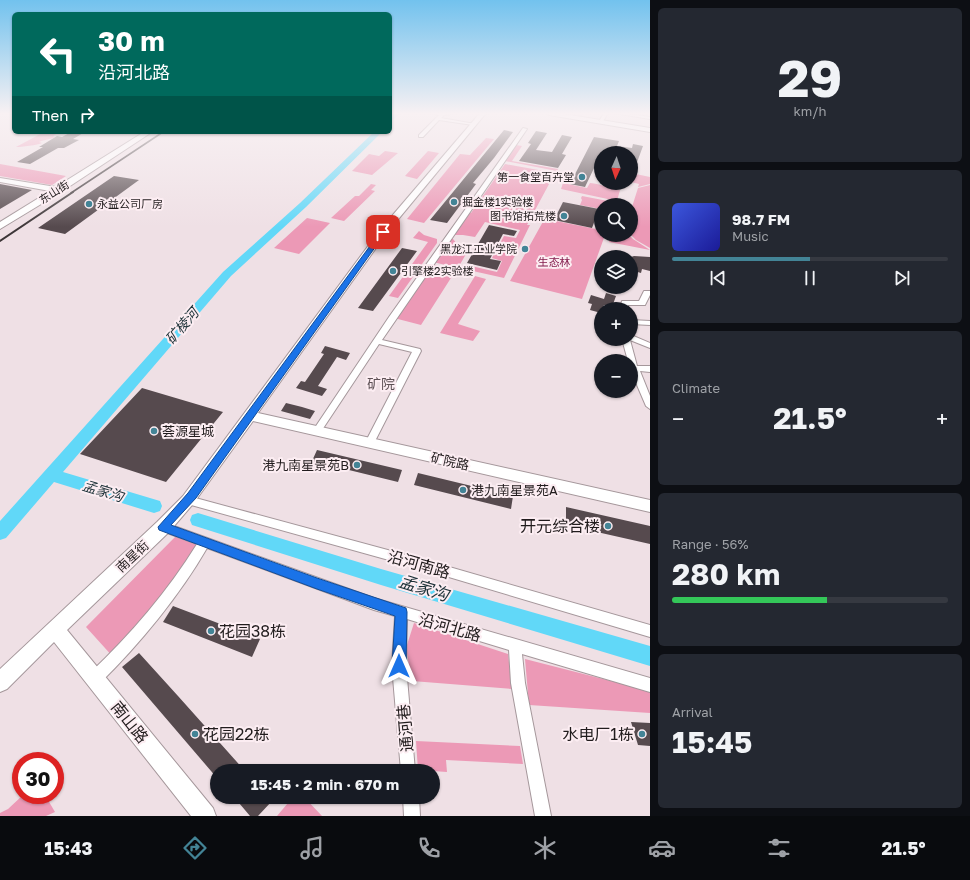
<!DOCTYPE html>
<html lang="en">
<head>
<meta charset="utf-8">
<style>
  body { margin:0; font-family:"Golos Text","Noto Sans SC",sans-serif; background:#242831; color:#f1f3f6; height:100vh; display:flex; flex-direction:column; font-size:15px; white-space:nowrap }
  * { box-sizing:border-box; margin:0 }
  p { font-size:13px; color:#9ea1a6 }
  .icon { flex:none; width:22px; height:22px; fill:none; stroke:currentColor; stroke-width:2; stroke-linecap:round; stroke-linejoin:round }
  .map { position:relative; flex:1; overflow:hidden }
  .side { display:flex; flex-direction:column; gap:8px; padding:8px; background:#0d0f14; width:320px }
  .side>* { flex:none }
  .banner { position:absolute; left:12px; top:12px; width:380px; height:122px; border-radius:6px; box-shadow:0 1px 3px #0004; background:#00695c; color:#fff; overflow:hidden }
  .needle { width:26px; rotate:183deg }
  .buttons { position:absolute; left:594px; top:146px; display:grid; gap:8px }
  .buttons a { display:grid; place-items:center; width:44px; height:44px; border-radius:50%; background:#171b24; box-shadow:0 1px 3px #0004; font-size:20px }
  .speed { position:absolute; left:12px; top:752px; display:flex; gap:8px; font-size:20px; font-weight:700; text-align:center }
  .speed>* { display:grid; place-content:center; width:52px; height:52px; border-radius:50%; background:#171b24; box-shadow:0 1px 3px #0004; line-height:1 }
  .speed .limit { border:6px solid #d22; background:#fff; color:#111 }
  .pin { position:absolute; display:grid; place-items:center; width:34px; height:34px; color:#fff; margin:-17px; border-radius:8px; box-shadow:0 2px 6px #0006 }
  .me { position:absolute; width:44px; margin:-22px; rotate:0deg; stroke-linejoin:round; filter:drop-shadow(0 0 3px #0008) }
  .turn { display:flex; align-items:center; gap:14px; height:84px; padding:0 20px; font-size:18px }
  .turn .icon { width:52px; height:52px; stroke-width:2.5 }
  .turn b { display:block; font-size:28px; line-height:34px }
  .then { display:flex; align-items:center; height:38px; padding:0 20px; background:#0003; gap:8px; font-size:15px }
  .big { font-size:30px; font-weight:700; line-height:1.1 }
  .side .card { flex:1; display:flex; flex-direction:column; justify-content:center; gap:6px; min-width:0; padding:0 14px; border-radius:6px; background:#242831 }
  .side .dial { align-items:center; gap:0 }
  .dial b { font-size:52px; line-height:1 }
  .song { display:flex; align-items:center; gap:12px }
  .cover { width:48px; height:48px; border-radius:6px; background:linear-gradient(135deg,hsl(230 70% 55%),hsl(240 70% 35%)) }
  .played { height:4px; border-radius:2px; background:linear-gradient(90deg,#438496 50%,#363941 50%) }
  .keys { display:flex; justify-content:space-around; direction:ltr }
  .heat { display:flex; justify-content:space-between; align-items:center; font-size:22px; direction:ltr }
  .charge { height:6px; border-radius:3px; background:linear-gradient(90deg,#34c759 56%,#363941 0) }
  .trip { position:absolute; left:210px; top:764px; width:230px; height:40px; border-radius:20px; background:#171b24; box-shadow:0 1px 3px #0004; font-weight:700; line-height:40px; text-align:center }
  .tab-bar { display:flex; height:64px; justify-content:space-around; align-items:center; background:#090b0e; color:#9ea1a6 }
  .tab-bar .icon { width:28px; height:28px }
  .tab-bar .on { color:#438496 }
  .tab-bar b { font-size:18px; color:#f1f3f6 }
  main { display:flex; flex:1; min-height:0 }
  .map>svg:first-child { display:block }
  .green { fill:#ec99b6 }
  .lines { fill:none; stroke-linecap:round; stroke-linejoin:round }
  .river { fill:#61d8f8; fill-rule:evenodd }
  .building { fill:#564a4e }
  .street-casing { stroke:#a5979b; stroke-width:2 }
  .secondary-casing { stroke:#a5979b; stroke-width:2 }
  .street { fill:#fff; fill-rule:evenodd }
  .secondary { fill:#fff; fill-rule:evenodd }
  .rail-far1 { stroke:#3d3638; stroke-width:1.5 }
  .rail { stroke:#3d3638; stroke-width:2 }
  .route { fill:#1a73e8; stroke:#114b97 }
  .poi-dot { fill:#438496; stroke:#fcedf2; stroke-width:1.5 }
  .labels { text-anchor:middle; stroke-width:4; stroke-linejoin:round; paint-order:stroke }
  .far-poi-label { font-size:11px; fill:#211c1d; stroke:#fcedf2; text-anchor:end }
  .far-street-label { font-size:11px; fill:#211c1d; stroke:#fcedf2 }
  .far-park-label { font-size:11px; fill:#831b4c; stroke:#fcedf2 }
  .poi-label { font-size:13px; fill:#211c1d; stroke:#fcedf2; text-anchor:start }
  .street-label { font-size:13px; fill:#211c1d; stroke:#fcedf2 }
  .water-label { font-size:14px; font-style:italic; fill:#1d3238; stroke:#fcedf2 }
  .neighbourhood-label { font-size:14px; fill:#5d5155; stroke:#fcedf2 }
  .near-poi-label { font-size:16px; fill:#211c1d; stroke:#fcedf2; text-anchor:end }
  .near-street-label { font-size:16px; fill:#211c1d; stroke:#fcedf2 }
  .near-water-label { font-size:17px; font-style:italic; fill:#1d3238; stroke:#fcedf2 }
</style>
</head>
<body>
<main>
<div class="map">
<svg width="650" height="816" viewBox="0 0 650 816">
  <rect width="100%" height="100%" fill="#efe0e5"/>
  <path class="green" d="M44 132H59L53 136 55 137C50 140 45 139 39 142L42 143C38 145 21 147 16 147Z
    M486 138 494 139 424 223 407 219 460 154 470 155Z
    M516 145 522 146 512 161 558 169 557 171 505 161Z
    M385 151 398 153 372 175 352 171 369 154 379 156Z
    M428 151 439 153 417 179 405 176Z
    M0 164 66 176 52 185 0 176Z
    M505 164 555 173 527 225H530L504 278 464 269 467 265 497 272 502 261 492 258 504 236 516 238 520 230 485 222 475 237 463 235H452L467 213H471Z
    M631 173 650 177V184L638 187 639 184 631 182Z
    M563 183 587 188 590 183C601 184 610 188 620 190L617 201 561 189Z
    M371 184 376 185 371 190 375 191 344 221 331 218 355 196H359Z
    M650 185V248L636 240 631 235V210L638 188Z
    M582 196 613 202 612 205H601V209L580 205 582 200 581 198Z
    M307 218 330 223 299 254 274 248Z
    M545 218H552L551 220 601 230V235H605L582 299 510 281Z
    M419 231 424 235 437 239V243L398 298 389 296 428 242 413 238Z
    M611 235H629L633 239 650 250 609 242Z
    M449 239H453L457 244 470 247 458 268 433 262Z
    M431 264 456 270 421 325 394 318Z
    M475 276 486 279 458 324 480 331 473 341 440 333Z
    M177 535 201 544 114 658 86 627Z
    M414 623 508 654 512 689 412 681 406 648Z
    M525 659 650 691V713L529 705Z
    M416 741 520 746 523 764 446 760 447 772 418 770Z
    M23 795H45L55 812 46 816H0V813L8 809Z
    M293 797H304L322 816H277Z"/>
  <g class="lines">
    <path class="river" d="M394 113H401L390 122V116Z
      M374 132H382L306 207 231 276 63 472 160 501 162 506 160 511 154 513 54 482 6 538 0 540V521L223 272 300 203Z
      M198 513 381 569 650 646V666L381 585 192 525 190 520 192 515Z"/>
  </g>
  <path class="building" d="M504 130 513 132 494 158 473 183 476 184 447 223 430 220Z
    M536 131 547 133 536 150 552 152 562 135 572 137 562 154 566 155 558 168 519 161 531 144 528 143Z
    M71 132H85L73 139 79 140 64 148H58L30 164 17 162 43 147H39L57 136 62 137Z
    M594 137 619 141 617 146 632 148 633 144 643 146 632 176 631 153H601V164H596L585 187 570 184Z
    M114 176 139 180 65 234 38 228Z
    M0 184 32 190 0 209Z
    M563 202 599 209 592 228 554 220Z
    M489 225 517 231 514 236 503 234 490 259 501 261 497 270 467 263Z
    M402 248 417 251 373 311 358 308Z
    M634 256 650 257V271L642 269 641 273 631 270V257Z
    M606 293 616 296 612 307 604 305 601 313 590 310 592 304 588 303 591 295 604 299Z
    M325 346 350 353 346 360 337 357 318 386 327 389 322 396 296 388 301 381 305 382 324 354 321 353Z
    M142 388 223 412 166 482 80 454Z
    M286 403 302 407 315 411 310 419 281 411Z
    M317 450 402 470 398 482 312 461Z
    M418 473 513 496 511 509 414 485Z
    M566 507 650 526V544L566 525Z
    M173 606 260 639 252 657 163 622Z
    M139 653 178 696 245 771H217V778L122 667Z
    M631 722 650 723V746L638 745Z
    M234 797H268L272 801 258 816H250Z"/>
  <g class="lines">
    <defs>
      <path id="street" d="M430 113H452V114L444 115 441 118 475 124 473 125 439 120 423 137H419V135L439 115Z
        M604 113H608L602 123H598Z
        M614 113H622L650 117V119Z
        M523 128 527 129 382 340 420 349 421 351 373 445H367L365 443 412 352 379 344 320 433H314L312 431 314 429 389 317Z
        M644 291H650V295L645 305H628V309H620L622 301H639Z
        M631 320 650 321V325L631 324Z
        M631 335 650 343V348L630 340 637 366H650V372L640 371 650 396V409L646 406 631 371V361H628L622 339H631Z
        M188 496 432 562 650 625V637L432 572 184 503 183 500 184 497Z
        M163 522 374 598 650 678V692L522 654 525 683 551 816H535L511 683 509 650 407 619 406 666 415 771H401L392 666 395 616 374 610 207 548C180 595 139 645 100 683L95 685 90 683 88 678 90 673C130 635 168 591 197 544L159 530 158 527 159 524Z
        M403 797H419L420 816H404Z"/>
      <path id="secondary" d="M480 113H486L386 234 258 413 650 500V512L253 421 193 504 169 532 67 630 213 808 216 816H191L54 642 7 689 0 692V669L157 522 183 496 380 230Z
        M546 113H558L650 128V132L549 115Z
        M144 132H152L61 192 0 229V222L50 191 0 182V178L56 187Z"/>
    </defs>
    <use href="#street" class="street-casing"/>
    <use href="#secondary" class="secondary-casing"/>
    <use href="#street" class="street"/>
    <use href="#secondary" class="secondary"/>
    <path class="rail-far1" d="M71 193 163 132"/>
    <path class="rail" d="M0 241 73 192"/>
  </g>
  <linearGradient id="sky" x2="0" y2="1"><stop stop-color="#72c2ee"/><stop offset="0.5" stop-color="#f8f1f3"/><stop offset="1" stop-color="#f8f1f3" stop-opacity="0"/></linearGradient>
  <rect width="650" height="227" fill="url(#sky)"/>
  <path class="route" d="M381 231 386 232 196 498 171 525 317 578 406 608 407 612 406 666 404 671 399 673 394 671 392 666 395 616 317 589 159 530 158 527 188 493Z"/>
  <g class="poi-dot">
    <circle cx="582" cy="177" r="4"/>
    <circle cx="454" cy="202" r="4"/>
    <circle cx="89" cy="204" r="4"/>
    <circle cx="564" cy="216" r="4"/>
    <circle cx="525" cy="249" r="4"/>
    <circle cx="393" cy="271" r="4"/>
    <circle cx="154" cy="431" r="4"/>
    <circle cx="357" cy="465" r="4"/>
    <circle cx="463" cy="490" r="4"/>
    <circle cx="608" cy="526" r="4"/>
    <circle cx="211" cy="631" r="4"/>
    <circle cx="195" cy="734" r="4"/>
    <circle cx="642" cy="734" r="4"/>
  </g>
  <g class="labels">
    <g class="far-poi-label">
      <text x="574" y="181">第一食堂百卉堂</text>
      <text x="462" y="206" text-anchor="start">掘金楼1实验楼</text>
      <text x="97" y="208" text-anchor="start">永益公司厂房</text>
      <text x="556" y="220">图书馆拓荒楼</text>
      <text x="517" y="253">黑龙江工业学院</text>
      <text x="401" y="275" text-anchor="start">引擎楼2实验楼</text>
    </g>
    <g class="far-street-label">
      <text transform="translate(54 192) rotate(-32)" y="4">东山街</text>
    </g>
    <g class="far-park-label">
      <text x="554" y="266">生态林</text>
    </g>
    <g class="poi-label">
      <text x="162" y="436">荟源星城</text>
      <text x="349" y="470" text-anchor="end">港九南星景苑B</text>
      <text x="471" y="495">港九南星景苑A</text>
    </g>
    <g class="street-label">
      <text transform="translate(450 461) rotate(13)" y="5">矿院路</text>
      <text transform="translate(132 556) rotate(-43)" y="5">南星街</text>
    </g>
    <g class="water-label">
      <text transform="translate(182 326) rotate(-49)" y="5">矿棱河</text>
      <text transform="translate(103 491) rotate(17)" y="5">孟家沟</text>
    </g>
    <g class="neighbourhood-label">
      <text x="381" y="389">矿院</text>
    </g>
    <g class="near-poi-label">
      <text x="600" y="532">开元综合楼</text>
      <text x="219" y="637" text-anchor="start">花园38栋</text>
      <text x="203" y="740" text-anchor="start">花园22栋</text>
      <text x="634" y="740">水电厂1栋</text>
    </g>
    <g class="near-street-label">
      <text transform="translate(419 564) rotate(16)" y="6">沿河南路</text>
      <text transform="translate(450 627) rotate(16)" y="6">沿河北路</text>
      <text transform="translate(130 722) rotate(51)" y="6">南山路</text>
      <text transform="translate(405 728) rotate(-95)" y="6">通河巷</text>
    </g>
    <g class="near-water-label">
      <text transform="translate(424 588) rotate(17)" y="6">孟家沟</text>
    </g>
  </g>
</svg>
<div class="buttons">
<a><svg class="needle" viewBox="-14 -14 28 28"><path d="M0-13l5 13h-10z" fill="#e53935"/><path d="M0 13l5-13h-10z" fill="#9ea1a6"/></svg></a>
<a><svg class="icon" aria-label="search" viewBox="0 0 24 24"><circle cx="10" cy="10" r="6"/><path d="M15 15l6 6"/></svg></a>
<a><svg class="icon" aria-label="layers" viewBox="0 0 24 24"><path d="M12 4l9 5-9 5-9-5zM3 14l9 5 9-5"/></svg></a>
<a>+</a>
<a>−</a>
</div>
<div class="speed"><div class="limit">30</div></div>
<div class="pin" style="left:383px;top:232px;background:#d93025"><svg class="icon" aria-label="arrive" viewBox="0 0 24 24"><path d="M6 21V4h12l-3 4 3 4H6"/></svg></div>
<svg class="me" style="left:399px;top:666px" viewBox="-20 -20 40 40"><path d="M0-17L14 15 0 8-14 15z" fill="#1a73e8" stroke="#fff" stroke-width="4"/></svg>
<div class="trip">15:45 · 2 min · 670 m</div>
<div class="banner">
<div class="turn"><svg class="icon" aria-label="left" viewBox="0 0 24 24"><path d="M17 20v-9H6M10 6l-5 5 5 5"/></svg><div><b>30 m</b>沿河北路</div></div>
<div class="then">Then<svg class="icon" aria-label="right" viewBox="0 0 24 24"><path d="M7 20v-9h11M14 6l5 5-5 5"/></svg></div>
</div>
</div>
<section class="side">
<div class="card dial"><b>29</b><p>km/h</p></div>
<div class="card">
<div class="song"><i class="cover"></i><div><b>98.7 FM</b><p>Music</p></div></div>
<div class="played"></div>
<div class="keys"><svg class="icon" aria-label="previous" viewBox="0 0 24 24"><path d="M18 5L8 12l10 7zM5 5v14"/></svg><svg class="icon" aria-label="pause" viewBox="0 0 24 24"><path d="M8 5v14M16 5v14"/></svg><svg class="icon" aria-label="next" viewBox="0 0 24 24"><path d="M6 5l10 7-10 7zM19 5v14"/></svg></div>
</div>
<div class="card"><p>Climate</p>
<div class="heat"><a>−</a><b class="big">21.5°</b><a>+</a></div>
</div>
<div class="card"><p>Range · 56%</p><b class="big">280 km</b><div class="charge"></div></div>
<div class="card"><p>Arrival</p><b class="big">15:45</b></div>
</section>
</main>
<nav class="tab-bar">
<b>15:43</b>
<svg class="icon on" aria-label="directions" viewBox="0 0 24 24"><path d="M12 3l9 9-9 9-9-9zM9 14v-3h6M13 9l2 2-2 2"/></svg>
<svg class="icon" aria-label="music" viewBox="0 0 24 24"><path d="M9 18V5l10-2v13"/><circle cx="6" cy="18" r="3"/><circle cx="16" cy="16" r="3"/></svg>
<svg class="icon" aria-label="phone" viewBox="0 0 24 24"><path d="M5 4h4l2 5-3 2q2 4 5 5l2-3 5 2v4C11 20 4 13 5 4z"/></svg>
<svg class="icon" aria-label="climate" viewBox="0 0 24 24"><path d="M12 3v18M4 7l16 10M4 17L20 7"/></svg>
<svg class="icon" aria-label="car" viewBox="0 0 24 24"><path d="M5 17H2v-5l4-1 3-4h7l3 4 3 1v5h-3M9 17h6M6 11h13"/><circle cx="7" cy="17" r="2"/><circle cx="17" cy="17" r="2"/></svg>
<svg class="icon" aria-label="filters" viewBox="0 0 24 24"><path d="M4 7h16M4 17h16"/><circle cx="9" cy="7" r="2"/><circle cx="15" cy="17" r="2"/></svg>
<b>21.5°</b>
</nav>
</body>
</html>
